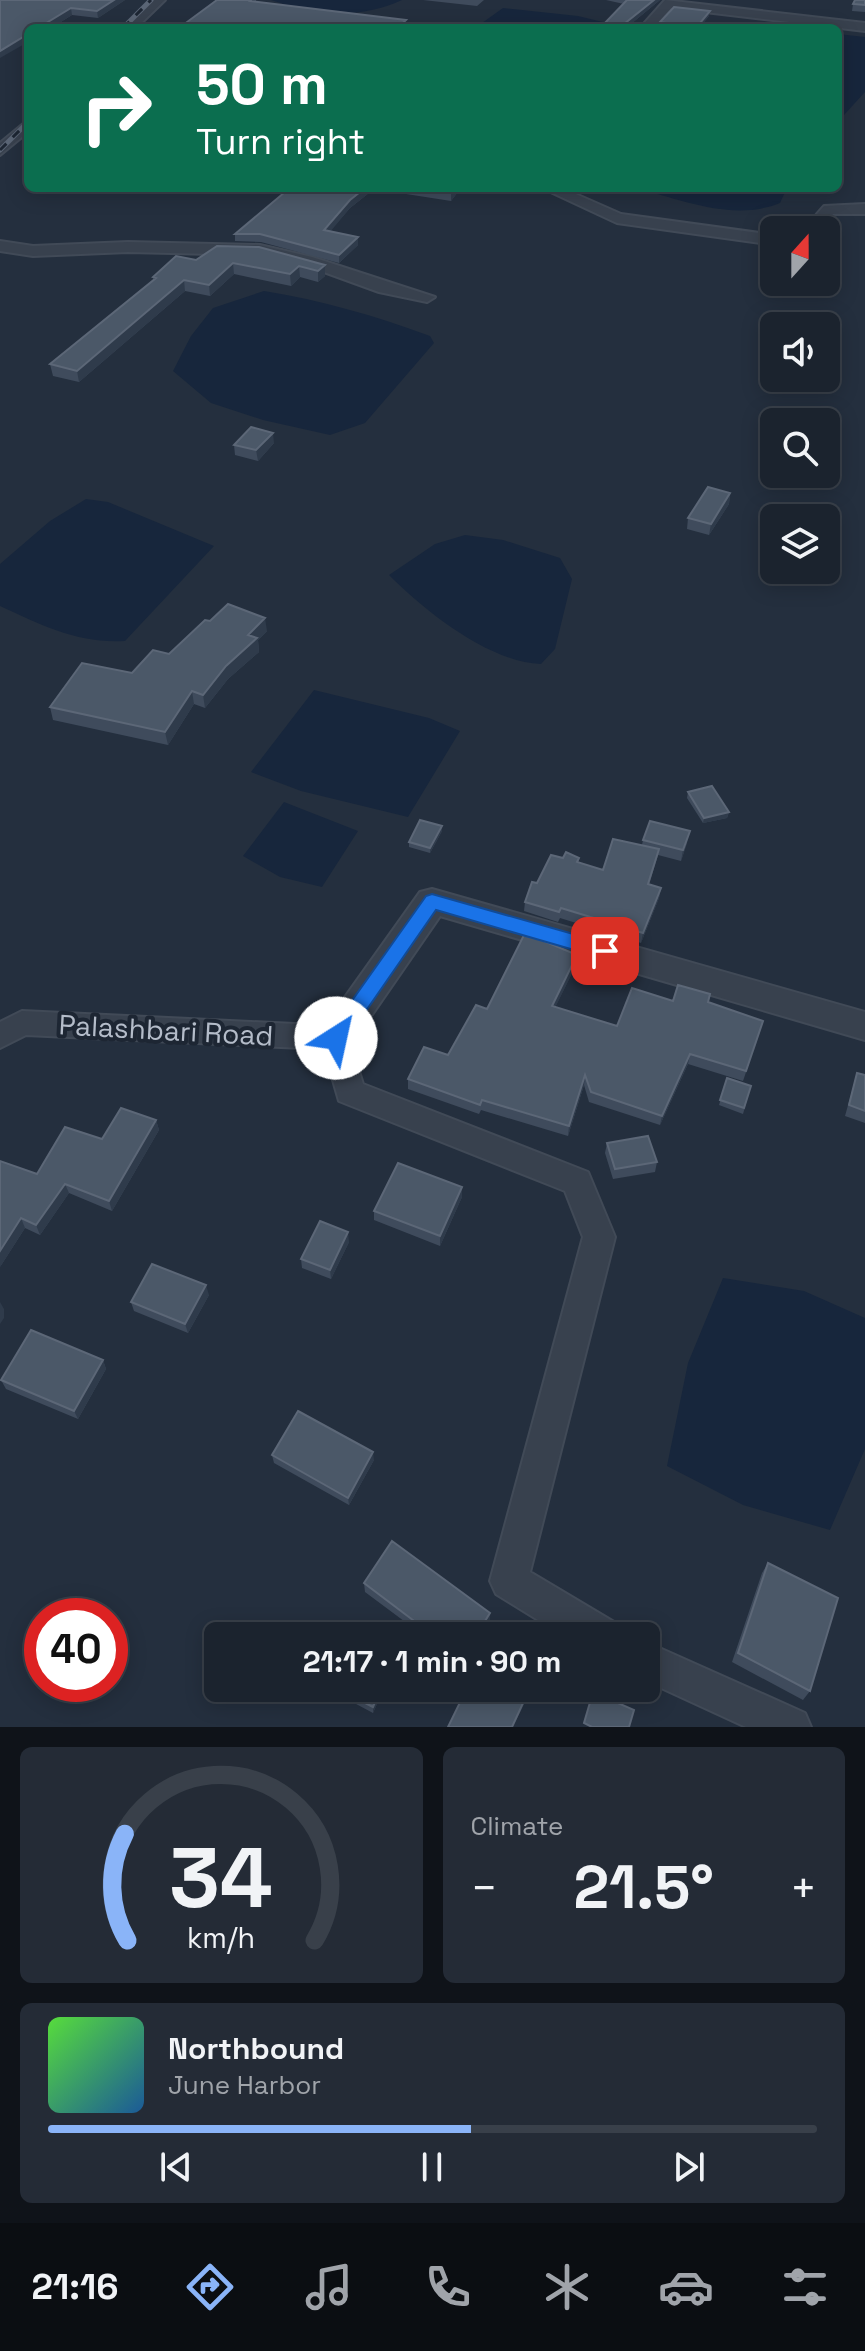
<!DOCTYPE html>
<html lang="en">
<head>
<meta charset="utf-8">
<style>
  body { margin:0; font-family:"Space Grotesk",sans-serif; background:#242b36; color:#f1f3f6; height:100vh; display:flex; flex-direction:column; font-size:30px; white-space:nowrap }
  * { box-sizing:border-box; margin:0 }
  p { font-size:26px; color:#a0a4aa }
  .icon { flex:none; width:44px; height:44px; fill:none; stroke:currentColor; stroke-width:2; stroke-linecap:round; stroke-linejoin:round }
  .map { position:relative; height:1727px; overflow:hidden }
  .details { display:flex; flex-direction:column; gap:20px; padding:20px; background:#0f1319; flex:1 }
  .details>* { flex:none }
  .guide { position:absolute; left:24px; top:24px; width:818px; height:168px; border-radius:12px; box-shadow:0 4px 20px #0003,0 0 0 2px #39404a; background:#0b6e4f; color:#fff; overflow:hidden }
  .needle { width:52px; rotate:21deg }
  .buttons { position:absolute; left:760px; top:216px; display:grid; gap:16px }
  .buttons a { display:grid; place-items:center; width:80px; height:80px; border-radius:12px; background:#1b232e; box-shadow:0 4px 20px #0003,0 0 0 2px #39404a; font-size:40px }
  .speed { position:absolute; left:24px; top:1598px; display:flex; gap:16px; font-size:40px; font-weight:700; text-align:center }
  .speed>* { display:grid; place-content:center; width:104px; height:104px; border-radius:50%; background:#1b232e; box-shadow:0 4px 20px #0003,0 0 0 2px #39404a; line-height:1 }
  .speed .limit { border:12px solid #d22; background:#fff; color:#111 }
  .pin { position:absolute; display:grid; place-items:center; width:68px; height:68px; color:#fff; margin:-34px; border-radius:16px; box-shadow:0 4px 12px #0006 }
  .me { position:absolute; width:88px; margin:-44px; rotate:35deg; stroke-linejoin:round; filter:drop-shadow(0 0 6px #0008) }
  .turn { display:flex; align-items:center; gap:28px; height:168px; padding:0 40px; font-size:36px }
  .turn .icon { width:104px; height:104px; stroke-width:2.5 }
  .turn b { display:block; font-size:56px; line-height:68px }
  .big { font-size:60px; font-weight:600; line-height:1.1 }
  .details .tile { flex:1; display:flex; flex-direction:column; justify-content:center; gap:12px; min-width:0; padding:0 28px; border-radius:12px; background:#242b36 }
  .details .dial { align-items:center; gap:0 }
  .dial svg { height:208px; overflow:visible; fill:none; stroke:#39404a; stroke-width:7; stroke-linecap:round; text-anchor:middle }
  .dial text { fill:#f1f3f6; stroke:none }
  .song { display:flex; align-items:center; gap:24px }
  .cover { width:96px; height:96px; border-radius:12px; background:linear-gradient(135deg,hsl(110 70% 55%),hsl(210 70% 35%)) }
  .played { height:8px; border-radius:4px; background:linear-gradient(90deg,#8ab4f8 55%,#39404a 55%) }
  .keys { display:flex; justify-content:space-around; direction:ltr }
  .heat { display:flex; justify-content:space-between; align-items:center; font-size:44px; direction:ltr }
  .details .tiles { flex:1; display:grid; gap:20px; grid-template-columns:1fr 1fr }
  .tile:last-child { grid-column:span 2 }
  .trip { position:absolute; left:204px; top:1622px; width:456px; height:80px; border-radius:12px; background:#1b232e; box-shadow:0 4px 20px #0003,0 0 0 2px #39404a; font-weight:600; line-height:80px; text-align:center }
  .tabs { display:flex; height:128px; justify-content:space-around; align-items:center; background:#0b0e12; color:#a0a4aa }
  .tabs .icon { width:56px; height:56px }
  .tabs .current { color:#8ab4f8 }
  .tabs b { font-size:36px; color:#f1f3f6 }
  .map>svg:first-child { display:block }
  .water { fill:#17263c }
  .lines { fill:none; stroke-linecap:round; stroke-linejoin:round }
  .minor-casing { stroke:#414a57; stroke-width:4 }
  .tertiary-casing { stroke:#414a57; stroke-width:4 }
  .minor { fill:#38414e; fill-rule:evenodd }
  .tertiary { fill:#38414e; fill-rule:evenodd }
  .rail-casing { stroke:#5a6575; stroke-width:5 }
  .rail { stroke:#1d2633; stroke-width:3; stroke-dasharray:9; stroke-linecap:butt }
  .wall { fill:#3f4b5c }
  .shaded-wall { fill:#2f3b4b }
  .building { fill:#4b5868; stroke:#5c6777; stroke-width:2 }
  .route { fill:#1a73e8; stroke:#114b97; stroke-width:2 }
  .labels { text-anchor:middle; stroke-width:8; stroke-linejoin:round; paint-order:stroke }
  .street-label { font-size:28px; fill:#b4bcc9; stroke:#1d2633 }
</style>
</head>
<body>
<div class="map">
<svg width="865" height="1727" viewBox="0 0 865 1727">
  <rect width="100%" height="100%" fill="#242f3e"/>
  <path class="water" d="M271 0H402C359 20 314 15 271 0Z
    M503 8 578 16 615 25 475 28Z
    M838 34 865 37V92L844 115H838Z
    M636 188H787L780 203C733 222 683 200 636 188Z
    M264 291C321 300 376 316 430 336L434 343 365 423 330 435 263 420 211 403 173 371 191 336 213 308Z
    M86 499 108 502 214 546 125 641C79 644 41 625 0 606V564L50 521Z
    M465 535 503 540 560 558 572 579 555 649 541 664C489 662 426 612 389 575L435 544Z
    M314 690 429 718 460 731 408 817 301 791 251 772Z
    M284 802 358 831 322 887 280 877 243 856Z
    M723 1278 804 1291 865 1318V1449L830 1530 743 1505 667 1466 688 1363Z"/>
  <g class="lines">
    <defs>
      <path id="minor" d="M152 0H165L136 28H123Z
        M665 0 865 23V31L671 8 653 28H640Z
        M28 120V132L0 155V143Z
        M542 188H562L621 214 774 235V245L617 223Z
        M865 204V214H833L819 230H803L824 206Z
        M0 241 33 246 128 242 260 245 312 257 435 297 427 302 379 292 302 264 260 255 128 252 33 256 0 251Z
        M22 1011 336 1026 346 1030 363 1084 588 1172 615 1237 530 1572 614 1622 619 1636H564L496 1594 490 1581 583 1237 565 1191 339 1101 324 1049 26 1035 0 1048V1022Z
        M646 1642 805 1713 811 1727H746L646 1681Z"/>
      <path id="tertiary" d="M432 889 865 1012V1040L440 916 349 1048 336 1053 323 1048 318 1038 323 1028 420 892Z"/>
    </defs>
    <use href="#minor" class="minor-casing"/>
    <use href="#tertiary" class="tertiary-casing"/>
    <use href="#minor" class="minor"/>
    <use href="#tertiary" class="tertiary"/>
    <defs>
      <path id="rail" d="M123 28 151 0
        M0 150 28 122"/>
    </defs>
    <use href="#rail" class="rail-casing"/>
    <use href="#rail" class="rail"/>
  </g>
  <path class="wall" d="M0 0H125L98 18 72 15 51 28H28Z
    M217 0H256V2L406 20V25L403 28H184L183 25Z
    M423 0H484L477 6Z
    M606 0H660L626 28H602V26L624 4Z
    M865 0V12L852 11 853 4Z
    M709 16 699 28H668L659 26 660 22Z
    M296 188H461L451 201 374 189 350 208 330 231 358 245 339 263 261 242 235 241V234L291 193Z
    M196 260 325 265V276L318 282 300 277 291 286 234 274 210 296 185 291 79 382 53 376 50 364 153 280V277Z
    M274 443 258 461 235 455 234 445Z
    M730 493 729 504 709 535 687 529 688 518Z
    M210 621 267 631 258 640 259 652 228 679 205 708 194 704 168 745 53 720 50 707 132 673 169 654Z
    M688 792 729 812 727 818 703 823 687 798Z
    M442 831 430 853 409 847V842Z
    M643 840 687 843 681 861 658 855 649 885 661 888 659 898 641 943 560 918 558 922 524 911 525 902 537 883 563 858H579L578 863 603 870 642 845Z
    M577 955 576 965 555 1007 617 1026 673 1001 708 1002 760 1031 743 1081 688 1064 660 1125 589 1102 584 1085 568 1136 481 1110 479 1114 408 1089V1079L448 1055 487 1009Z
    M857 1073 865 1075V1123L845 1116Z
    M727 1078 751 1086 743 1114 719 1105Z
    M156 1120 159 1130 112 1211 69 1193 40 1235 25 1228 0 1267 37 1174 102 1139Z
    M607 1143 657 1162 655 1172 613 1179 605 1153Z
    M462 1197 440 1246 374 1220V1211Z
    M349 1242 331 1279 302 1268 301 1259Z
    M209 1295 188 1333 134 1311 131 1302Z
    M103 1360 106 1369 78 1419 6 1389 1 1380Z
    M272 1455 374 1460 349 1505 274 1463Z
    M768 1563 810 1691 803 1700 732 1662 762 1573Z
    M364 1583 490 1621 485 1628 498 1636H424L365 1592Z
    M42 1642V1677L36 1676 31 1669Z
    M326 1688H384L373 1713Z"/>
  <path class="shaded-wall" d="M114 0H125L98 18 97 11Z
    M654 0H660L626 28H619Z
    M71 8 72 15 51 28H38Z
    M710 11 709 16 699 28H696Z
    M406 20V25L403 28H397Z
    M28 34V42L0 58V51Z
    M365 188 374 189 350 208 325 238 324 230 350 200Z
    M455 188H461L451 201V193Z
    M358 237V245L339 263V255Z
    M233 263 234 274 210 296 209 285Z
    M325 265V276L318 282V271Z
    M299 266 300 277 291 286 290 274Z
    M184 280 185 291 79 382 77 371Z
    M273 433 274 443 258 461 256 450Z
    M730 493 729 504 709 535 711 524Z
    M265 618 267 631 258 640 259 652 228 679 205 708 203 695 248 635Z
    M192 691 194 704 168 745 165 732Z
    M729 812 727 818 703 823 704 818Z
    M442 826V831L430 853V848Z
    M690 831 687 843 681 861 683 850Z
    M661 888 659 898 641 943 643 933Z
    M577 955 576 965 551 1016 552 1006Z
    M690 1054 688 1064 660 1125 662 1116Z
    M585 1075 584 1085 568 1136 569 1126Z
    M156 1120 159 1130 112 1211 109 1201Z
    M65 1184 69 1193 40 1235 36 1225Z
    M462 1187V1197L440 1246V1236Z
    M21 1218 25 1228 0 1267V1251Z
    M348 1232 349 1242 331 1279 330 1270Z
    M206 1285 209 1295 188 1333 185 1324Z
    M0 1302 4 1309V1318L0 1324Z
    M103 1360 106 1369 78 1419 74 1411Z
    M373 1452 374 1460 349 1505 348 1498Z
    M490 1613V1621L482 1634V1626Z
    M381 1688H384L373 1713V1707Z
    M530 1688H532L513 1727H512Z"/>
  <path class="building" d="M0 0H114L97 11 71 8 38 28H28V34L0 51Z
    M217 0H251L250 1 406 20 397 28H205L183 25Z
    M627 0H654L619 28H604L602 26Z
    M855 0H865V5L853 4Z
    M674 7 710 11 696 28 660 22Z
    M296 188H365L350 200 324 230 358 237 339 255 260 234H235L285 192 291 193Z
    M416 188H455L451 193Z
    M217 246 259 247 325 265 318 271 299 266 290 274 233 263 209 285 184 280 77 371 50 364 156 278 153 277 176 256 196 260Z
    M251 427 273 433 256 450 234 445Z
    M708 487 730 493 711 524 688 518Z
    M228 604 265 618 248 635 257 638 226 666 203 695 192 691 165 732 50 707 82 663 132 673 153 650 169 654 205 620 210 621Z
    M712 786 729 812 704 818 688 792Z
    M420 820 442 826 430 848 409 842Z
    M650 821 690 831 683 850 643 840Z
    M613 839 659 849 648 884 661 888 643 933 561 908 559 912 525 902 532 882 537 883 551 855 563 858 566 852 579 858 577 862 603 870Z
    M525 933 577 955 552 1006 617 1026 632 988 673 1001 678 985 710 994 708 1002 763 1021 746 1071 690 1054 662 1116 591 1092 585 1075 569 1126 482 1100 480 1105 408 1079 424 1047 448 1055 476 1005 487 1009Z
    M857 1073 865 1075V1111L849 1105Z
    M727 1078 751 1086 744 1108 720 1100Z
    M121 1108 156 1120 109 1201 65 1184 36 1225 21 1218 0 1251V1161L37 1174 65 1127 102 1139Z
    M648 1136 657 1162 615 1169 607 1143Z
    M398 1163 462 1187 440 1236 374 1211Z
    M320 1221 348 1232 330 1270 301 1259Z
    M152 1264 206 1285 185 1324 131 1302Z
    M31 1330 103 1360 74 1411 1 1380Z
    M298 1411 373 1452 348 1498 272 1455Z
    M392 1541 490 1613 482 1626 498 1636H434L364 1583Z
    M768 1563 838 1598 810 1691 738 1653Z
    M334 1631 345 1636H332Z
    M42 1642V1673L31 1669Z
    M336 1688H381L373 1707Z
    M467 1688H530L512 1727H448Z
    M593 1692 634 1710 629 1727H592L584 1723Z"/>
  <path class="route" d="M432 894 605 943 615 951 605 959 436 910 343 1044H329L326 1038 329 1033 426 896Z"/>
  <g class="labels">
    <g class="street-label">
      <text transform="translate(166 1030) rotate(3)" y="10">Palashbari Road</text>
    </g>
  </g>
</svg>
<div class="buttons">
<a><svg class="needle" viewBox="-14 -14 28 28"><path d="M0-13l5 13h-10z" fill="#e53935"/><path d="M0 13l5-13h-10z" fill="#a0a4aa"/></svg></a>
<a><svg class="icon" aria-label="sound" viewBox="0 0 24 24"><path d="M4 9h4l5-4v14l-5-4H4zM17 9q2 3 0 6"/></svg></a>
<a><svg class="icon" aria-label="search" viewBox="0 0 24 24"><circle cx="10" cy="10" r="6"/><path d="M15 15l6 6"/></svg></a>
<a><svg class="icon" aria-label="layers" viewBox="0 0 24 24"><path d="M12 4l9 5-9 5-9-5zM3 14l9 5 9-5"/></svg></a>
</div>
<div class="speed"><div class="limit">40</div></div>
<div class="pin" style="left:605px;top:951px;background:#d93025"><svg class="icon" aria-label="arrive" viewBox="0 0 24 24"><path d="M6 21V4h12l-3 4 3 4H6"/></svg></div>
<svg class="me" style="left:336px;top:1038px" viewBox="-20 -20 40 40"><circle r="19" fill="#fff"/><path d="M0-13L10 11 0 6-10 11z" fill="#1a73e8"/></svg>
<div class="trip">21:17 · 1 min · 90 m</div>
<div class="guide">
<div class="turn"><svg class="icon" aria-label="right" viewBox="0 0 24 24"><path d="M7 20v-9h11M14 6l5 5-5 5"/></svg><div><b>50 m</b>Turn right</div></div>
</div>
</div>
<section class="details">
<div class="tiles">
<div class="tile dial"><svg viewBox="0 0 100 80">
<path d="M14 69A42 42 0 1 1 86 69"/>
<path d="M14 69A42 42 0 0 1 13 28" stroke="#8ab4f8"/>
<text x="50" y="56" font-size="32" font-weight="700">34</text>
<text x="50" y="72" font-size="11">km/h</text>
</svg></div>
<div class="tile"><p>Climate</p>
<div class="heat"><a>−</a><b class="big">21.5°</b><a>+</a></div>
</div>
<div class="tile">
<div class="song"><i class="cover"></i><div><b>Northbound</b><p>June Harbor</p></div></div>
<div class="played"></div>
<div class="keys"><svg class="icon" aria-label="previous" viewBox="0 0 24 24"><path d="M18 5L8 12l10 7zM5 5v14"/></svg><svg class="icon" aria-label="pause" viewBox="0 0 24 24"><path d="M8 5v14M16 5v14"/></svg><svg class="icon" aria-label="next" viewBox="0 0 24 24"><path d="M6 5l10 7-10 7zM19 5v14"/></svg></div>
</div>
</div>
</section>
<nav class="tabs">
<b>21:16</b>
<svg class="icon current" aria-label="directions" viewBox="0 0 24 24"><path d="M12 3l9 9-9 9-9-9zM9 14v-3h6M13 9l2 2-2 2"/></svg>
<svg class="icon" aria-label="music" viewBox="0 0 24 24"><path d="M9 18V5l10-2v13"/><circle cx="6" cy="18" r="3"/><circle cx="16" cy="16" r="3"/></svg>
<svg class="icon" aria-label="phone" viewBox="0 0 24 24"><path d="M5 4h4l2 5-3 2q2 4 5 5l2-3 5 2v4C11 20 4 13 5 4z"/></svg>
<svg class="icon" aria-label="climate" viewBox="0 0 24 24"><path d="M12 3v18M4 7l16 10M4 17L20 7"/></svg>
<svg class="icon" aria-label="car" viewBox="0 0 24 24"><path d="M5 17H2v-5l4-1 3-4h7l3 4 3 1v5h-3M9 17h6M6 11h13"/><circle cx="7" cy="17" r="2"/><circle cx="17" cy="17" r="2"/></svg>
<svg class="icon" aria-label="filters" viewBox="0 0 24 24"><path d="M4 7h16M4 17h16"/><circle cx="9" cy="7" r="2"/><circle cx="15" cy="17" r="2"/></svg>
</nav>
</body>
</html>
